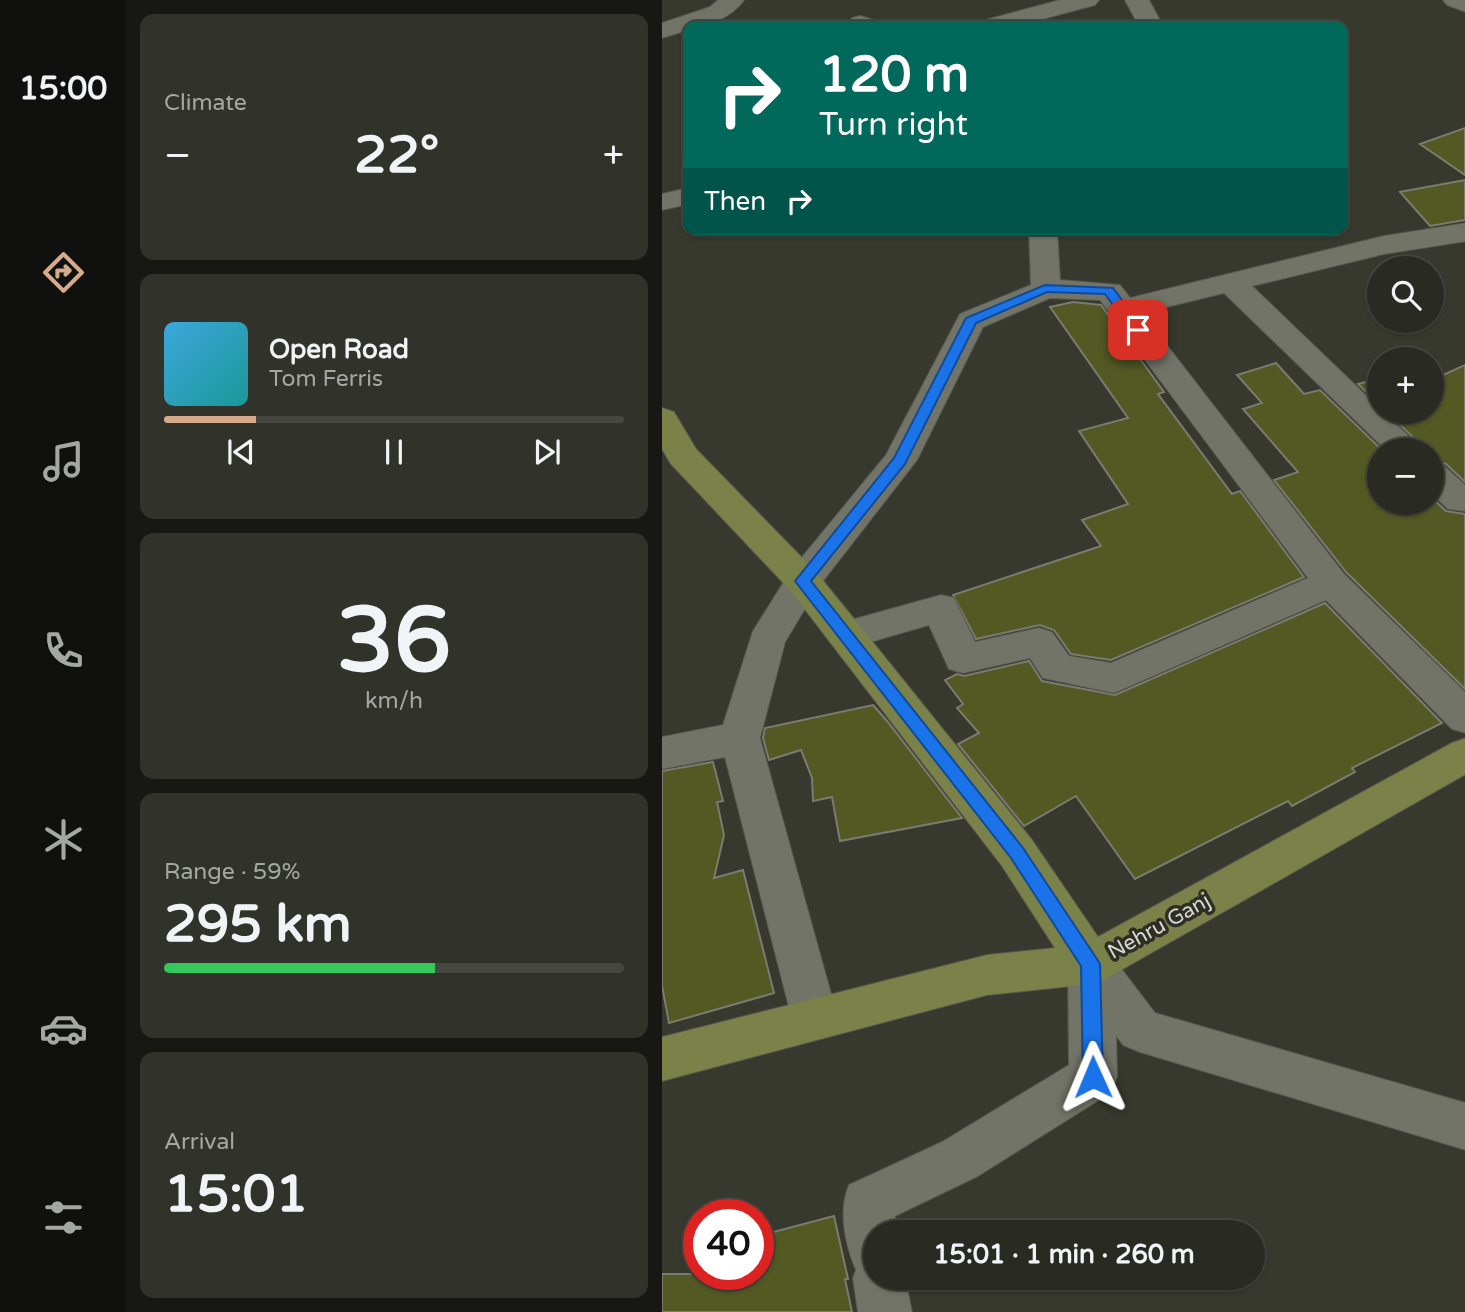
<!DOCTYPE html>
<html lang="en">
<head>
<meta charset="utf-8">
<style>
  body { margin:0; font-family:"Varela Round",sans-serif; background:#31332a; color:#f1f3f6; height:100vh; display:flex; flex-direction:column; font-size:26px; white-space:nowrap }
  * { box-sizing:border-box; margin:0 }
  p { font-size:23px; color:#a5a7a5 }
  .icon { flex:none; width:38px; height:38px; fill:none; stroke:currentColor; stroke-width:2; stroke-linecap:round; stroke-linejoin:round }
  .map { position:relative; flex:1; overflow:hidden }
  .sheet { display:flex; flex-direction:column; gap:14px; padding:14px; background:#171813; width:536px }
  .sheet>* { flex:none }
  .guide { position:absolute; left:21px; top:21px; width:665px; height:214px; border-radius:14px; box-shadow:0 2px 5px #0004,0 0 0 2px #454740; background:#00695c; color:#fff; overflow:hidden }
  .tools { position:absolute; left:705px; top:256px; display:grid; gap:14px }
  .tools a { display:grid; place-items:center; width:77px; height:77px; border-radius:50%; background:#292b22; box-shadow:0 2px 5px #0004,0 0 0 2px #454740; font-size:35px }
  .speed { position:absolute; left:21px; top:1199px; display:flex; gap:14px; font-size:35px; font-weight:700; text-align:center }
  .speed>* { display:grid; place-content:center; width:91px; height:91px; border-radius:50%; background:#292b22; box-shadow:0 2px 5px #0004,0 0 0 2px #454740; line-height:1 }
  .speed .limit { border:10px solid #d22; background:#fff; color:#111 }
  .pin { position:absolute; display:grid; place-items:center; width:60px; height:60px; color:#fff; margin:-30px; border-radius:14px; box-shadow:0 4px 10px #0006 }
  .me { position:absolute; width:77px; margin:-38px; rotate:359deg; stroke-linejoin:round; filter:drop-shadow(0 0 5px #0008) }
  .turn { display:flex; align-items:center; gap:24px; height:147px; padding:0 21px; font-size:32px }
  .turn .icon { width:91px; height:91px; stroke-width:2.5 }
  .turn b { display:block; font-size:49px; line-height:60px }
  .then { display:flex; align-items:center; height:66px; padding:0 21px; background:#0003; gap:14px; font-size:26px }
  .big { font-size:52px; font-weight:700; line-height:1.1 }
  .sheet .widget { flex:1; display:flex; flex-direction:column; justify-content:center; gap:10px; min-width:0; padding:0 24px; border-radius:14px; background:#31332a }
  .sheet .dial { align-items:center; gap:0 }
  .dial b { font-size:91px; line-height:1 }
  .song { display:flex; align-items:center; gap:21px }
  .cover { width:84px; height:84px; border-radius:10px; background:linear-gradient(135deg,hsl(200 70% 55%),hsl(180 70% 35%)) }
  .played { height:7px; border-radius:4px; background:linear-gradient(90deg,#d6ab8b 20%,#454740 20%) }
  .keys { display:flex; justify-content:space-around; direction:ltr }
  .heat { display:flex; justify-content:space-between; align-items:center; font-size:38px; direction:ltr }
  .charge { height:10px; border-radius:5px; background:linear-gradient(90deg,#34c759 59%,#454740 0) }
  .trip { position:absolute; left:201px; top:1220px; width:402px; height:70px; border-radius:35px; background:#292b22; box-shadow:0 2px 5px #0004,0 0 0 2px #454740; font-weight:700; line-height:70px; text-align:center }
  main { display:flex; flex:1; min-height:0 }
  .dock { display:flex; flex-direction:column; width:126px; justify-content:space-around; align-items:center; background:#10110e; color:#a5a7a5 }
  .dock .icon { width:49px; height:49px }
  .dock .active { color:#d6ab8b }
  .dock b { font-size:32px; color:#f1f3f6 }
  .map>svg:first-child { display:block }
  .building { fill:#535923; stroke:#7a7c70; stroke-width:2 }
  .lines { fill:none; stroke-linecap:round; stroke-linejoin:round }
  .minor-casing { stroke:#56574e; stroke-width:2 }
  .major-casing { stroke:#56574e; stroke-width:2 }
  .minor { fill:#727468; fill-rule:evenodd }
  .major { fill:#7a8149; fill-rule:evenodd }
  .route { fill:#1a73e8; stroke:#114b97; stroke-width:2 }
  .labels { text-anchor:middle; stroke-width:7; stroke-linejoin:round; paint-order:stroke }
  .street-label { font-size:21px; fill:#d7d8d1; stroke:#2d2e24 }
</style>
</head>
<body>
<main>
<nav class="dock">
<b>15:00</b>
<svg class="icon active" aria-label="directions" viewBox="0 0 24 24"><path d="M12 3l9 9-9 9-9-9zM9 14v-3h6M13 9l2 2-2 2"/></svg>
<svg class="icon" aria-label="music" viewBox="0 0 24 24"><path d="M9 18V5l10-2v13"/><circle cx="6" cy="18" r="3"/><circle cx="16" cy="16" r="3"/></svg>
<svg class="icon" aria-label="phone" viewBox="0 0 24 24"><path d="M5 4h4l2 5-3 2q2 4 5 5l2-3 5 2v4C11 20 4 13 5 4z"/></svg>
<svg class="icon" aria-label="climate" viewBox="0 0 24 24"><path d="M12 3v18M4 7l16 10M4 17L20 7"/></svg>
<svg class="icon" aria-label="car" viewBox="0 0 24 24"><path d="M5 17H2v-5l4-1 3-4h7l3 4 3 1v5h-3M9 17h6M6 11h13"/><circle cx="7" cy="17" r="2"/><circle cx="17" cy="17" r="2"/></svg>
<svg class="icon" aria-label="filters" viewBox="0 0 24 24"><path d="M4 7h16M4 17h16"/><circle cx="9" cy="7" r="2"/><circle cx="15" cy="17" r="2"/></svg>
</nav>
<section class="sheet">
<div class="widget"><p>Climate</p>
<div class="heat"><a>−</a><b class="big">22°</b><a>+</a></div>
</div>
<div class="widget">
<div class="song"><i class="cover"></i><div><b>Open Road</b><p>Tom Ferris</p></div></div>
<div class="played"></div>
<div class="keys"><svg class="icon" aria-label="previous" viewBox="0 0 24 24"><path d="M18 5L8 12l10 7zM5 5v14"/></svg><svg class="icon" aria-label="pause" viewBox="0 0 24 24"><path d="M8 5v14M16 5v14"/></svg><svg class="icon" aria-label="next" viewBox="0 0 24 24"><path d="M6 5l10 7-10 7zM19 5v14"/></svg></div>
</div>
<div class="widget dial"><b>36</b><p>km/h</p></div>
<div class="widget"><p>Range · 59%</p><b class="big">295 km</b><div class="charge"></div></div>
<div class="widget"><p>Arrival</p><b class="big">15:01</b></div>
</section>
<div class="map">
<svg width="804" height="1312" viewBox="0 0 804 1312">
  <rect width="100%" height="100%" fill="#37392e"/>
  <path class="building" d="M803 128V175L758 144Z
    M803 180V220L768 226 738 192Z
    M411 302 439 305 502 392 496 394 570 494 578 491 642 577 449 660 409 654 392 630 378 625 314 639 291 595 439 546 420 520 466 504 417 431 466 418 388 307Z
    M614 363 642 394 658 390 720 450H718V502H770V498L784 511 803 514V689L684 572 612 480 636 472 581 409 600 403 575 375Z
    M803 365V482L784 464 770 461V450H764L724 411H770V380Z
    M718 378V405L696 384Z
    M663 603 780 723 690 768 693 772 630 806 626 801 473 879 414 796 362 826 296 744 317 733 295 708 301 704 283 680 295 674 302 676 367 661 380 681 453 695Z
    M211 705 225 721 300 818 178 841 170 797 151 801 150 778 139 750 107 760 101 738 103 728Z
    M51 762 61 801 55 802 62 835 52 878 81 870 112 993 7 1023 0 986V771Z
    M172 1216 186 1279H183L190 1312H0V1274H96V1236Z"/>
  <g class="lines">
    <defs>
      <path id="minor" d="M56 0H82C69 18 47 26 26 26V30L0 38V23L48 7Z
        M398 0H437L433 5 354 26H316L320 21Z
        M463 0H487L501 26H477Z
        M781 0H804V12L785 5Z
        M198 16 215 21 219 26H188L186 23 190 18Z
        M26 188V204L0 210V194Z
        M804 223V241L722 254 590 286 761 450H724L562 293 480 313 682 574 804 693V733L790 729 664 600 452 693 381 678 368 658 301 673 287 669 267 625 184 649 171 645 165 635 171 625 279 595 292 598 313 642 377 628 390 632 407 656 449 663 646 578 438 300 388 298 321 327 255 460 154 590 123 642 98 738 176 1019 170 1034 153 1040 136 1034 130 1019 63 757 0 769V737L61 725 91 631 128 572 224 455 298 314 369 285 367 229H395L398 280 458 285 468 298 722 236Z
        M770 463 782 466 804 486V511L786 509 770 494Z
        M429 944 445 950 493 1013 804 1103V1150L478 1052 461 1045 454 1035 455 1077 448 1093 316 1176 233 1216 236 1232H214V1278H243L250 1312H196L191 1278 194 1270C183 1244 176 1211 187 1185L280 1142 407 1065 406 964 413 950Z"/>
      <path id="major" d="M0 408 12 412 34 449 154 572 197 625 370 840 436 937 790 743 804 738V774L445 978 429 984 325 995 0 1081V1037L325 955 393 948 340 866 128 590 9 464 0 449Z"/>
    </defs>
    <use href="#minor" class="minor-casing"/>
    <use href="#major" class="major-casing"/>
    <use href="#minor" class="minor"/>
    <use href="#major" class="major"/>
  </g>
  <path class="route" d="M383 285 451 288 482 330 471 333 443 294 385 292 314 323 243 464 149 581 361 848 435 959 438 964 441 1077 438 1083 431 1086 424 1083 421 1077 419 966 349 858 133 581 232 458 304 318Z"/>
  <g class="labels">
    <g class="street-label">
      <text transform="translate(497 926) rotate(-29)" y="7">Nehru Ganj</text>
    </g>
  </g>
</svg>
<div class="tools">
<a><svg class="icon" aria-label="search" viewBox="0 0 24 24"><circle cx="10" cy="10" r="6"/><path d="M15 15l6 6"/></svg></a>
<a>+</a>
<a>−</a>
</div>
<div class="speed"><div class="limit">40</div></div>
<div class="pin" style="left:476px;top:330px;background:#d93025"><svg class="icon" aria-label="arrive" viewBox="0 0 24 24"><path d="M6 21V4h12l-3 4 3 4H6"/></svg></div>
<svg class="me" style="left:431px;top:1077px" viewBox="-20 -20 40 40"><path d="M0-17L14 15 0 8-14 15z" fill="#1a73e8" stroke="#fff" stroke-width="4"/></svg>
<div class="trip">15:01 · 1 min · 260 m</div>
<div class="guide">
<div class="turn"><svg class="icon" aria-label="right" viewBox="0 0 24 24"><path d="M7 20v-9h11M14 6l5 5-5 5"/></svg><div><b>120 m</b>Turn right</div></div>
<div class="then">Then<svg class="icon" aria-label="right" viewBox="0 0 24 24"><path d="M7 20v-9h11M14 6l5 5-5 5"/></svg></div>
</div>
</div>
</main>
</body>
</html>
